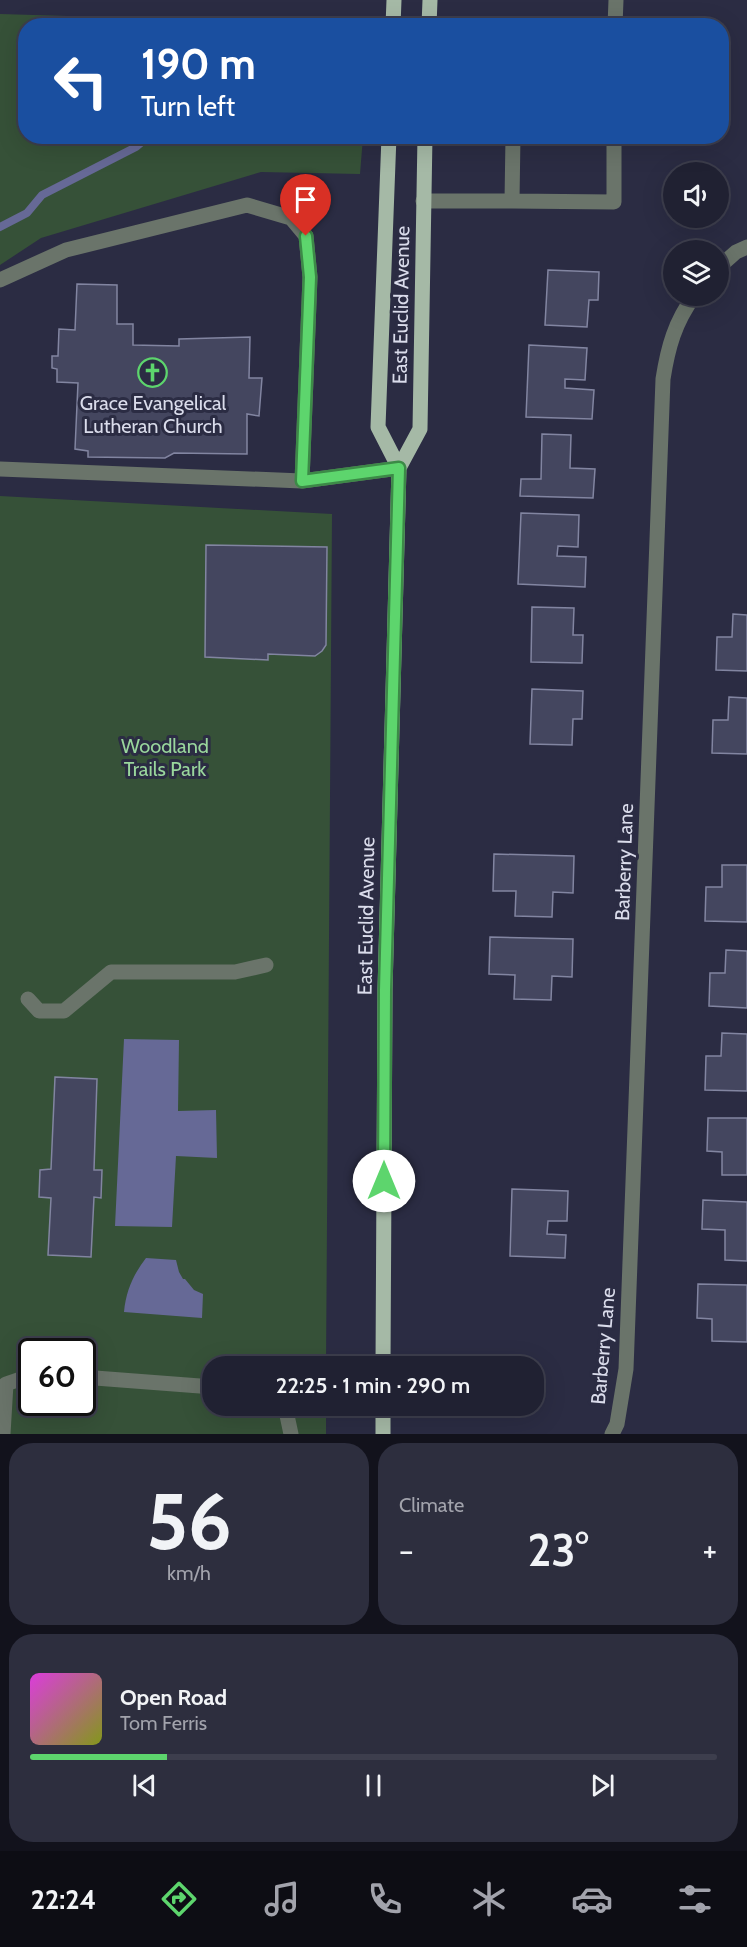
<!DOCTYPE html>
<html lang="en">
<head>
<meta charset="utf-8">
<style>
  body { margin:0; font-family:Cabin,sans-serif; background:#2d2e3e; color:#f1f3f6; height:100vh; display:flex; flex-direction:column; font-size:22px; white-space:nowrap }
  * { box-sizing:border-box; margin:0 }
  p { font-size:20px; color:#a2a3ac }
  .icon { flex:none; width:33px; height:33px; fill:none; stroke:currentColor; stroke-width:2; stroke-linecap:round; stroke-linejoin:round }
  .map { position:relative; height:1434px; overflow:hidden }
  .details { display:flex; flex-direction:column; gap:9px; padding:9px; background:#12121c; flex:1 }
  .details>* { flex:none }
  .banner { position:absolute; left:18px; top:18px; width:711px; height:126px; border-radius:24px; box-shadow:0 6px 24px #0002,0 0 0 2px #3d3e4d; background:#1a4fa0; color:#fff; overflow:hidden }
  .buttons { position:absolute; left:663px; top:162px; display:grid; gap:12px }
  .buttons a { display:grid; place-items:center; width:66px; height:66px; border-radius:50%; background:#202132; box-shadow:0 6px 24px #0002,0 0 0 2px #3d3e4d; font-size:30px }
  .speed { position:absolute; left:18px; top:1338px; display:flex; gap:12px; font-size:30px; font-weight:700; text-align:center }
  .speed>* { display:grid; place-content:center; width:78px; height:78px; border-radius:50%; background:#202132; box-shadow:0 6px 24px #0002,0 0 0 2px #3d3e4d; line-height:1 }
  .speed .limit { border:3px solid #111; border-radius:9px; background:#fff; color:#111 }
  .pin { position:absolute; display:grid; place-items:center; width:51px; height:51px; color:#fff; margin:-62px -26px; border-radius:50% 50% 50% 0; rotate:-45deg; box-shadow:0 0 6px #0007 }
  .pin .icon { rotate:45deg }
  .me { position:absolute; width:66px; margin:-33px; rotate:0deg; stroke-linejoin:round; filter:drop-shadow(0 0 4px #0008) }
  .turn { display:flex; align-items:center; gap:21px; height:126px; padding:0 24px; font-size:27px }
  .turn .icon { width:78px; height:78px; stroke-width:2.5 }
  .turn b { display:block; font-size:42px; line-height:51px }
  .big { font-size:45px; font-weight:600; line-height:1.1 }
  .details .tile { flex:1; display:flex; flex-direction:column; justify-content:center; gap:9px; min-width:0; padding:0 21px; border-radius:24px; background:#2d2e3e }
  .details .dial { align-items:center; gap:0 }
  .dial b { font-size:78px; line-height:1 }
  .song { display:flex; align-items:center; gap:18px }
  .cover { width:72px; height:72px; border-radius:9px; background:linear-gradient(135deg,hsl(300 70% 55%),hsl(70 70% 35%)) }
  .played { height:6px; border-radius:3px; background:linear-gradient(90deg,#5dd56d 20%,#3d3e4d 20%) }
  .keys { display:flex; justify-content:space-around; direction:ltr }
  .heat { display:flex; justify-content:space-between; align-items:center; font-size:33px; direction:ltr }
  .details .tiles { flex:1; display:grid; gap:9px; grid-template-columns:1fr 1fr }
  .tile:last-child { grid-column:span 2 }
  .trip { position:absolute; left:202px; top:1356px; width:342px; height:60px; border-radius:24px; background:#202132; box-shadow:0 6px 24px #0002,0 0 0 2px #3d3e4d; font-weight:600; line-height:60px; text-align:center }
  .tab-bar { display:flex; height:96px; justify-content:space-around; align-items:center; background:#0d0d14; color:#a2a3ac }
  .tab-bar .icon { width:42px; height:42px }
  .tab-bar .on { color:#5dd56d }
  .tab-bar b { font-size:27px; color:#f1f3f6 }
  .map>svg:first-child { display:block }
  .green { fill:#365138; fill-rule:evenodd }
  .water { fill:#666996 }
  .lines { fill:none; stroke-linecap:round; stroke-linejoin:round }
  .stream { stroke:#666996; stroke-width:8 }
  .building { fill:#44465f; stroke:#8285a1; stroke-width:1.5 }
  .minor { stroke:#6a746a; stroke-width:15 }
  .major { stroke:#a5b9a6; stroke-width:15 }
  .route-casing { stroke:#3c8a47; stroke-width:15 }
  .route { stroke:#5dd56d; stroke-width:10 }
  .labels { text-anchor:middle; stroke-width:6; stroke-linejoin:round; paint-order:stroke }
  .street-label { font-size:20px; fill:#dadceb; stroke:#2b2c43 }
  .poi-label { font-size:20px; fill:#dadceb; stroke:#2b2c43 }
  .park-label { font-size:20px; fill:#99d69c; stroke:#2b2c43 }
</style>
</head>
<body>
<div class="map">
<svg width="747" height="1434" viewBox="0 0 747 1434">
  <rect width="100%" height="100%" fill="#2b2c43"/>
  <path class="green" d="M0 14 370 25 26 26V136L363 137 360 174 261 172 41 238 0 265Z
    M0 496 332 514 326 1366H213V1406H326V1434H0ZM32 1352H82V1402H32Z"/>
  <path class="water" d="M124 1039 179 1040 178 1111 216 1110 217 1158 176 1156 172 1227 115 1226Z
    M146 1258 176 1260 179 1272 183 1279H185L194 1290 203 1294 202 1318 124 1312C126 1291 133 1275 146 1258Z"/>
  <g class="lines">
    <path class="stream" d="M0 227 27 213 42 195 136 147 149 136"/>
  </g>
  <path class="building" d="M548 270 599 272 598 300H589L587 327 545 325Z
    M77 284 117 285V324H133V345L179 346V339L250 337 249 378H262L259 416 247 414V454L174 453 165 458 88 457V451L75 449 78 383 57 382V369L52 368V356H58L59 329 75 330Z
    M529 345 587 348 585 380 565 379V388L594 390 592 419 526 417Z
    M542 434 571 435 570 468 595 469 593 498 520 496 521 479H541Z
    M521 513 579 515 578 547 558 546 557 556 586 557 585 587 518 584Z
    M206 545 327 547 326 645 322 651 315 656 268 654V660L205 657Z
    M532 607 574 608 573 635H583L582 663 531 662Z
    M733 614 747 615V671L716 670 717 637H732Z
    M532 689 583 691 582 719H573L572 745 530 744Z
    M729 697 747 698V754L712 753 713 720H728Z
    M494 854 574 856 573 893 553 892 552 917 515 916 516 891H493Z
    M722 865H747V922L705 921 706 887H722Z
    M490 937 573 939 572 977 552 976 551 1000 514 999 515 975 489 974Z
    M726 950 747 951V1008L709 1006 710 973H725Z
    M722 1033 747 1034V1091L705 1090 706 1056H721Z
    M55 1077 97 1079 94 1170H102L101 1198 94 1197 91 1257 48 1255 51 1198 39 1197 40 1170 51 1169Z
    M708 1118H747V1175H722V1152L707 1151Z
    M512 1189 568 1191 567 1221H548L547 1234 566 1235 565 1258 510 1256Z
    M703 1200 747 1202V1261L725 1260V1230L702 1229Z
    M698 1284 747 1285V1342L712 1341V1319L697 1318Z"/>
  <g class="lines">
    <path class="minor" d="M615 26 616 0
      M423 201H512L513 136
      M512 201 614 202V136
      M718 268 736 252 747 247
      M0 280 66 250 247 205 291 218 306 236 310 277 302 481
      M0 469 302 481 399 468
      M28 999 39 1011H64L111 972H235L266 965
      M82 1377 213 1387
      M285 1406 291 1434
      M3 1434 6 1384 32 1375
      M612 1434 617 1424 626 1369 663 379C668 347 675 322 694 296"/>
    <path class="major" d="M393 26 394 0
      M429 26 430 0
      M389 136 378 427 399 468
      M383 1366 385 990 399 468 420 429 425 136
      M383 1406V1434"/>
  </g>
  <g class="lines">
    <defs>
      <path id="route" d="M306 236 310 277 302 481 399 468 385 990 384 1181"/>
    </defs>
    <use href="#route" class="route-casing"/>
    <use href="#route" class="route"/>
  </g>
  <defs>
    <symbol id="church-ring" viewBox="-11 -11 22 22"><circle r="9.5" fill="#2b2c43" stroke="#5dd56d" stroke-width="1.5"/><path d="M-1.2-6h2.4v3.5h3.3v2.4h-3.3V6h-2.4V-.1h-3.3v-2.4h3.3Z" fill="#5dd56d"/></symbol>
  </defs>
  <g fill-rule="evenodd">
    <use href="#church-ring" x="136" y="356" width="33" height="33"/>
  </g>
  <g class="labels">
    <g class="street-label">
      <text transform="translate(401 305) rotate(-89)" y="7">East Euclid Avenue</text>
      <text transform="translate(624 862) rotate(-88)" y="7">Barberry Lane</text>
      <text transform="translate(366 916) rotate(-89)" y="7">East Euclid Avenue</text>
      <text transform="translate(603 1346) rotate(-85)" y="7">Barberry Lane</text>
    </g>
    <g class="poi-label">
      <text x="153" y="410">Grace Evangelical<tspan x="153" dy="23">Lutheran Church</tspan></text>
    </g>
    <g class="park-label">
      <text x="165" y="753">Woodland<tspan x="165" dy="23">Trails Park</tspan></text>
    </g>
  </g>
</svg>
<div class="buttons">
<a><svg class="icon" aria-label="sound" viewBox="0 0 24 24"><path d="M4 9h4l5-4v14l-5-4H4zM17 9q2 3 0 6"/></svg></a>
<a><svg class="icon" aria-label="layers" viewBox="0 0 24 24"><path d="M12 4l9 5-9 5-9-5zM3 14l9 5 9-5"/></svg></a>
</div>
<div class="speed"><div class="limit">60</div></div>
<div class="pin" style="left:306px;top:236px;background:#d93025"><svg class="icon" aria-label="arrive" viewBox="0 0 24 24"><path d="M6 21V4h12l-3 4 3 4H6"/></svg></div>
<svg class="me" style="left:384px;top:1181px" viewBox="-20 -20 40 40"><circle r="19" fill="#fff"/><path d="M0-13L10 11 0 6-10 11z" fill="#5dd56d"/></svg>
<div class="trip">22:25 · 1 min · 290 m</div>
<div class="banner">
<div class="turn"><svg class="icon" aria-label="left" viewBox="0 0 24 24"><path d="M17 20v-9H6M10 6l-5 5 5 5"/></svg><div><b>190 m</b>Turn left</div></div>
</div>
</div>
<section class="details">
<div class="tiles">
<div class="tile dial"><b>56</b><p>km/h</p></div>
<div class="tile"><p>Climate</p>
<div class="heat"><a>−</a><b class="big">23°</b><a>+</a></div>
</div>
<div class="tile">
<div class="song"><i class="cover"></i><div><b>Open Road</b><p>Tom Ferris</p></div></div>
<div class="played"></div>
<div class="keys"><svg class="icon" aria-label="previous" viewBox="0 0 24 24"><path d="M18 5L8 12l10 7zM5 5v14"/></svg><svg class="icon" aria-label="pause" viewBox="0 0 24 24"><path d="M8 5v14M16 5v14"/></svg><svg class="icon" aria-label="next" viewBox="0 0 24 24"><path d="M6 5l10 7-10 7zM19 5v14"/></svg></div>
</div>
</div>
</section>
<nav class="tab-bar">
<b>22:24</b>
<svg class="icon on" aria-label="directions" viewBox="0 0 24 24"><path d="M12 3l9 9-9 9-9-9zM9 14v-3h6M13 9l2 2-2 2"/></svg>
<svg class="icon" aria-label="music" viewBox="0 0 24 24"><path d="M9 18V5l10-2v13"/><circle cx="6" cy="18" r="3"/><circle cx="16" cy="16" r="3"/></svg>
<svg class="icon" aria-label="phone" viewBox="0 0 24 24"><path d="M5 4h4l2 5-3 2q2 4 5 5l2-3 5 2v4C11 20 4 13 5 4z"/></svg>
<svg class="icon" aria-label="climate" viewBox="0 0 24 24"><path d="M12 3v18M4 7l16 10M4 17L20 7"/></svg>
<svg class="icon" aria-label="car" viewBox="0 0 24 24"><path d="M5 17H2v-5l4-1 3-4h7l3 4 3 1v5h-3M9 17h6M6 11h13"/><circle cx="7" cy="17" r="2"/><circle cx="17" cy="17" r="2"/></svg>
<svg class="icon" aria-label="filters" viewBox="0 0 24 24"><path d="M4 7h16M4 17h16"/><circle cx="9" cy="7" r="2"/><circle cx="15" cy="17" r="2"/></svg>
</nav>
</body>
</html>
